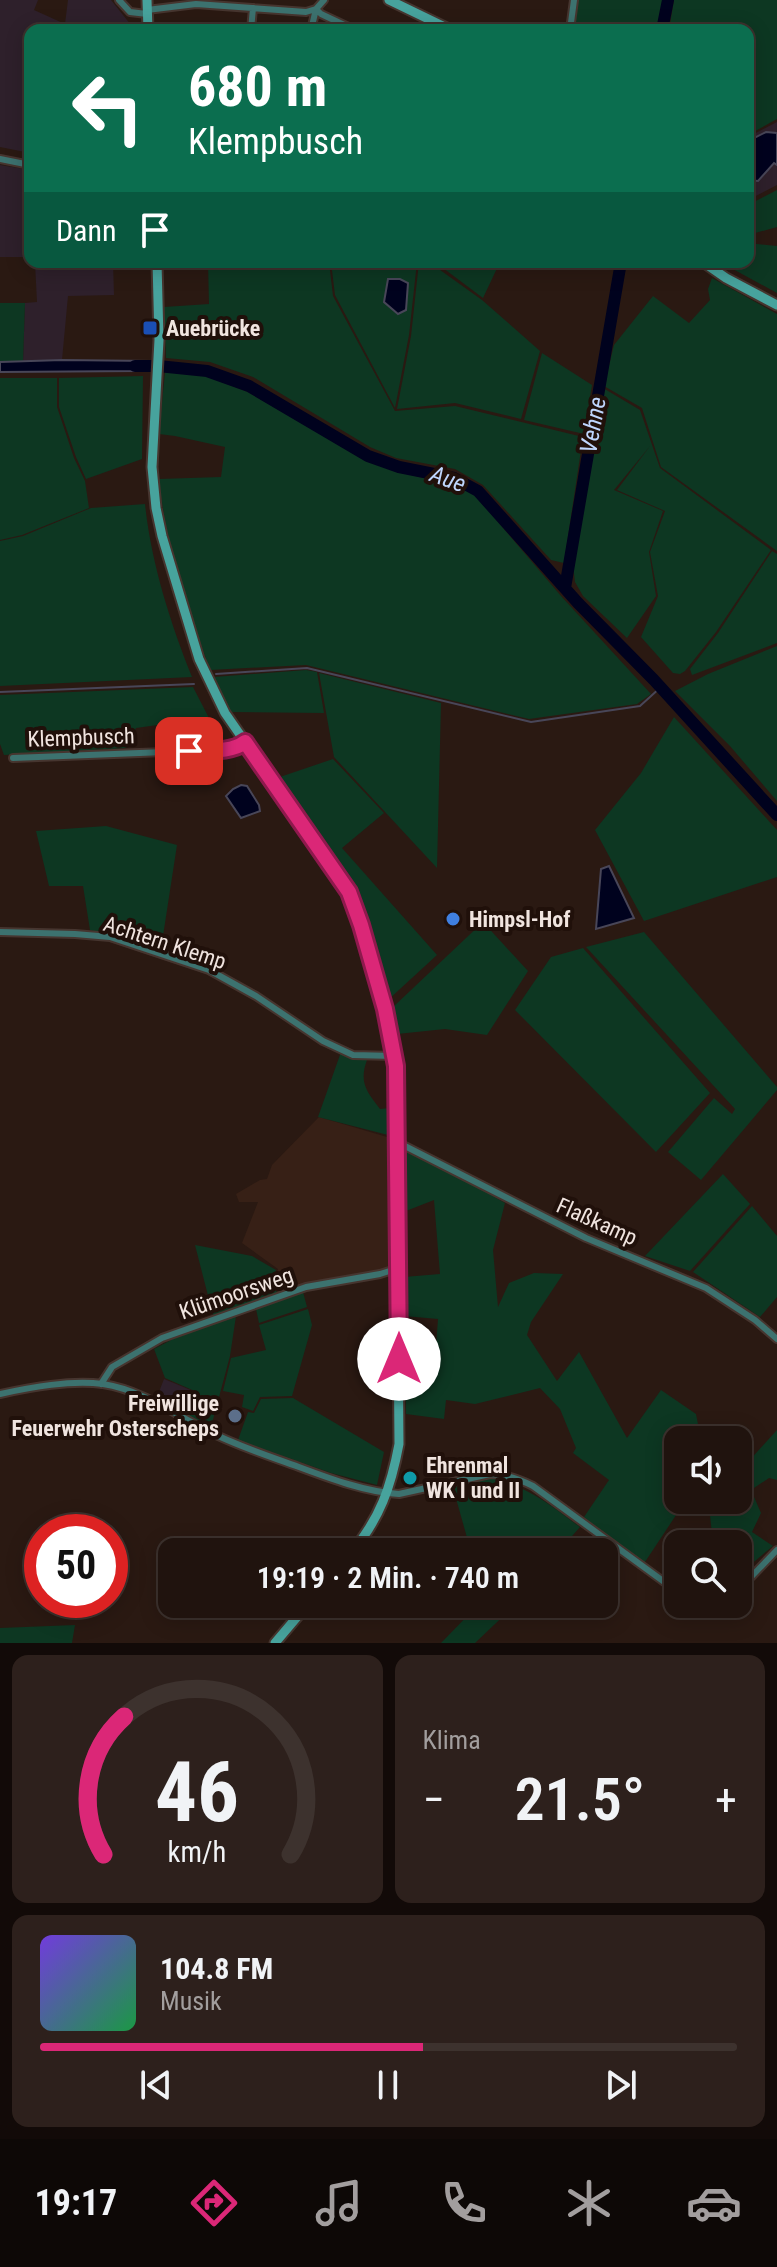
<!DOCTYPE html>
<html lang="de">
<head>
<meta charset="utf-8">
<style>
  body { margin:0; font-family:"Roboto Condensed",sans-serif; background:#2d201c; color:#f1f3f6; height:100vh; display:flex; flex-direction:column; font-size:30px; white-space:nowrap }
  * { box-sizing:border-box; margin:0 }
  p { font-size:26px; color:#a29e9e }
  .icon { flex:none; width:44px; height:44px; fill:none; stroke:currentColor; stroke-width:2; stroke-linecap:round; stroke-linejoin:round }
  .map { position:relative; height:1643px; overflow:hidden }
  .drawer { display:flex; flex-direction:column; gap:12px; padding:12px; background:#120a08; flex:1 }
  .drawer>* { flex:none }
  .guide { position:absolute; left:24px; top:24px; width:730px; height:244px; border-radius:16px; box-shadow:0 4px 20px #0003,0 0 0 2px #3d322e; background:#0b6e4f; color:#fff; overflow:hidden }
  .buttons { position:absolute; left:664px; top:1426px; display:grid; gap:16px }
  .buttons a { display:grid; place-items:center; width:88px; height:88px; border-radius:16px; background:#20130e; box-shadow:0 4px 20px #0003,0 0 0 2px #3d322e; font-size:40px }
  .speed { position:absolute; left:24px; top:1514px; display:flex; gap:16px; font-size:40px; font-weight:700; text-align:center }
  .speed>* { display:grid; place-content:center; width:104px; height:104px; border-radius:50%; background:#20130e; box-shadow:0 4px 20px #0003,0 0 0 2px #3d322e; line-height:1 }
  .speed .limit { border:12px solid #d22; background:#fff; color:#111 }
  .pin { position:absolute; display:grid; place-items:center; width:68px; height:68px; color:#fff; margin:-34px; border-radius:16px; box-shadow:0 4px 12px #0006 }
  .me { position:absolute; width:88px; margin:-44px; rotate:0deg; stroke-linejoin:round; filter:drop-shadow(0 0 6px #0008) }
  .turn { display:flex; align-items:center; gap:28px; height:168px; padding:0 32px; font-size:36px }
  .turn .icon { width:104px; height:104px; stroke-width:2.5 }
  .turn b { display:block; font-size:56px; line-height:68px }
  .then { display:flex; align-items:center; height:76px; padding:0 32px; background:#0003; gap:16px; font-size:30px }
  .big { font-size:60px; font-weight:600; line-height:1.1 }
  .drawer .widget { flex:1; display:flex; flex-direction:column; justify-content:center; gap:12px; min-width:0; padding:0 28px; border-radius:16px; background:#2d201c }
  .drawer .dial { align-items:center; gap:0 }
  .dial svg { height:208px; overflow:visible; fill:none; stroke:#3d322e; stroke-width:7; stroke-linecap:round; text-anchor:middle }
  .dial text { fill:#f1f3f6; stroke:none }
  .song { display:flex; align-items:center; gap:24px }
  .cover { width:96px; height:96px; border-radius:12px; background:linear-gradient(135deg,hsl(260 70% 55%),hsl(140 70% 35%)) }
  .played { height:8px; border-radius:4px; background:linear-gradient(90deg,#db2777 55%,#3d322e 55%) }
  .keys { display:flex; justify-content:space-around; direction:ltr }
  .heat { display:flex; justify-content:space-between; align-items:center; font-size:44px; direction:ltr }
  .drawer .tiles { flex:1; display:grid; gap:12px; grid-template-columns:1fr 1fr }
  .widget:last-child { grid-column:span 2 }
  .trip { position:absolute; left:158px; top:1538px; width:460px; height:80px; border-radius:16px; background:#20130e; box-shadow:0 4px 20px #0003,0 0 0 2px #3d322e; font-weight:600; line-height:80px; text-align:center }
  .tabs { display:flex; height:128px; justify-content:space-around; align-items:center; background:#0d0806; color:#a29e9e }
  .tabs .icon { width:56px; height:56px }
  .tabs .selected { color:#db2777 }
  .tabs b { font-size:36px; color:#f1f3f6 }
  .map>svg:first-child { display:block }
  .commercial { fill:#2e202b }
  .built { fill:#372016 }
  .green { fill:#0d3722 }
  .water { fill:#00021e; stroke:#484658; stroke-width:2 }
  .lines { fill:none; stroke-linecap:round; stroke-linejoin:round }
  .stream { stroke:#484658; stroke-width:2 }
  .river { stroke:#00021e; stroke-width:12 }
  .minor-casing { stroke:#46352f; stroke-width:10 }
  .secondary-casing { stroke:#46352f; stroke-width:13 }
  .minor { stroke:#3c726f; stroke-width:6 }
  .secondary { stroke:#47a39d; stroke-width:9 }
  .route-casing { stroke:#8e194d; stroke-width:20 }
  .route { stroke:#db2777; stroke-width:14 }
  .transit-dot { fill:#1a4fb4; stroke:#20100a; stroke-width:3 }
  .shop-dot { fill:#3f7fe0; stroke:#20100a; stroke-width:3 }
  .service-dot { fill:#5c6f8a; stroke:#20100a; stroke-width:3 }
  .culture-dot { fill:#0f9aa8; stroke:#20100a; stroke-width:3 }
  .labels { text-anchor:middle; stroke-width:8; stroke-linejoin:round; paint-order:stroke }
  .poi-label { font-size:22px; font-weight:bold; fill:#f0e4df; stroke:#20100a; text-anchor:start }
  .street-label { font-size:22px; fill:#f0e4df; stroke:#20100a }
  .water-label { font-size:24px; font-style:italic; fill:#bfd6fd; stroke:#20100a }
</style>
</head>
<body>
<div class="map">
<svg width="777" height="1643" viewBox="0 0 777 1643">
  <rect width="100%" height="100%" fill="#2a1912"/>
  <path class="commercial" d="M0 0H38L34 10 65 24 68 0H111L135 30H30V153L0 147Z
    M777 122V185L748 200V137Z
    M0 165 30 170V261L29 257H0Z
    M30 262H113L114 295 68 296 62 360 23 362 25 303 37 302 35 263Z
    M164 1379 198 1393 187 1416 157 1397Z"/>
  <path class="built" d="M319 1117 387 1137 389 1269 279 1293 273 1288 278 1269 242 1243 258 1202H239L236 1194 260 1180 267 1179 272 1165Z"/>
  <path class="green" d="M576 0H665L660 30H573Z
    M674 0H777V119L748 135V30H669Z
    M777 190V227L748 235V205Z
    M748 243 777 246V293L720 262H748Z
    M208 262H329L333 296 395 411 455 406 583 437 564 563 551 560 483 485 455 469 396 458 370 447 253 377 210 362 166 358 164 307 209 304Z
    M331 262H417L409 335 395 408 335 295Z
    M419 262H429L482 300 540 351 521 419 455 403 397 409 411 336Z
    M435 262H500L483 298Z
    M712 278 777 314V551L661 467 642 408 604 386 614 345 653 296 689 323 710 300 708 289Z
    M0 303H25L23 362H0Z
    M542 353 592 385 584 434 524 420Z
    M165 372 206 376 248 392 363 459 398 472 454 485 475 495 561 596 651 694 637 704 529 719 306 665 210 670C189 609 165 544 159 479L221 477 225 447 175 436 159 434Z
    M143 376 142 459 86 479 76 457 59 407V378Z
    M0 378H57V407L74 458 85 481 89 508 22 535 0 540Z
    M603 388 640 410 660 468 771 550 716 632 685 671 680 674 673 673 641 637 658 596 650 552 665 511 617 490 650 446 614 490 663 511 649 552 656 596 627 638 583 596 575 582 573 565Z
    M145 504C151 562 170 622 192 677L0 686V541L23 536 91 508Z
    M772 551 777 554V643L692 675 690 669 718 633Z
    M777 646V801L730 746 675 691 708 674Z
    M306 670 317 672 324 713 231 712 214 677Z
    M319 673 441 703 437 868 334 757Z
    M193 687 209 718 136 728 126 748 4 755 0 744V695Z
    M674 717 777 830V877L644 921 595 830 641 773Z
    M333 759 384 813 342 848 437 955 388 1000C376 960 366 919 347 882 328 845 302 811 277 778Z
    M106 826 177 845 161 949 90 930 83 886H49L36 831Z
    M483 922 528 971 487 1035 445 1029 397 1034 392 1008Z
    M644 932 777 1087V1090L701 1180 668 1152 714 1098 732 1114 735 1109 586 947Z
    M583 948 710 1093 656 1152 515 1010 551 957Z
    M341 1052 367 1060C359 1082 366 1091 380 1109L390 1108 388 1135 318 1117Z
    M402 1149 470 1183 505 1203 493 1250 498 1307 509 1283 534 1273 563 1274 531 1322 527 1335 557 1381 579 1352 627 1438 661 1390 696 1414 701 1440H678V1500H686L643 1565 584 1517 609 1480 573 1453 576 1448 560 1409 540 1388 475 1404 446 1400 444 1419 406 1414 405 1359H435L438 1319 404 1316V1277L440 1274 434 1200 406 1211 403 1209Z
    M723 1174 750 1204 690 1271 645 1256Z
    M752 1206 777 1236V1297L760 1317 693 1272Z
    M195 1245 252 1256 276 1270 271 1288 279 1293 213 1315Z
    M303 1292 307 1307 259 1323 256 1309Z
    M308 1309 312 1325 292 1396 260 1397 253 1411 242 1407 244 1395 223 1391 231 1358 266 1350 259 1325Z
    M236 1316 230 1356 211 1427 188 1416 199 1393 165 1378 154 1349 173 1339Z
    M293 1398 384 1452 377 1485 331 1473 238 1440 248 1412 254 1413 261 1399Z
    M777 1430V1480L769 1478 751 1490 761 1513 752 1532 773 1546 738 1575V1544H713L709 1505 713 1500H738V1473Z
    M490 1478C528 1486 550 1505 580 1527L558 1552H471L452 1484Z
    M479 1604H516L475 1643H441Z
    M75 1625 72 1643H0V1628Z"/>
  <path class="water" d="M766 132 777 133V165L774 163 758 181 749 180 748 144 752 139Z
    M388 279H400L408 283 406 310 398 314 384 302Z
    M62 360 152 361 151 369 139 371 0 372V362Z
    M241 785 247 786 259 805 260 811 241 818 226 796 233 789Z
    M609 866 634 918 596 929 601 869Z"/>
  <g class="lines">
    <path class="stream" d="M216 674 307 668 531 722 640 706 661 687
      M0 692 194 684"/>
    <path class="river" d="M662 30 668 0
      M135 366H158L207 371 249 386 368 456 399 467 454 478 478 491 578 603 654 680 777 815
      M565 588 621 262"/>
    <defs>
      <path id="minor" d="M119 0 130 12 147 14
        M147 10 196 4 306 12 316 9 324 0
        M251 30 253 8
        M311 30 316 9 321 14 355 30
        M570 30 574 0
        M0 159 30 165
        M13 758 215 750 239 746 245 742
        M0 932 75 934 110 937 209 970 256 996 323 1041 353 1055 395 1056
        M397 1142 586 1238 706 1288 755 1320 777 1339
        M101 1384 112 1367 162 1338 306 1287 380 1274 399 1268
        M0 1394C32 1387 70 1380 103 1384 142 1390 174 1414 208 1431 237 1446 269 1456 299 1467 331 1479 366 1492 399 1494L490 1474C506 1474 519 1479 533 1486L678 1592
        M738 1586 751 1577 777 1550"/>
      <path id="secondary" d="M147 0 148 30
        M389 0 451 30
        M157 262 159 340 152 467 156 508 162 536 199 659 225 713 349 892 361 925 391 1033 396 1066V1092L399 1444C391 1487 380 1518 352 1552
        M703 262 726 278 777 305
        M275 1643 308 1604"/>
    </defs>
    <use href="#minor" class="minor-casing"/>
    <use href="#secondary" class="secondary-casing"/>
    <use href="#minor" class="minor"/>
    <use href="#secondary" class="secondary"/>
  </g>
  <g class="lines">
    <defs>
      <path id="route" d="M189 751C207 750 231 753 245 742L349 892 361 925 385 1009 396 1066 399 1359"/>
    </defs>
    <use href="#route" class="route-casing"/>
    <use href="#route" class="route"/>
  </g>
  <rect class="transit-dot" x="142" y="320" width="16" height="16" rx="4"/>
  <circle class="shop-dot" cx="453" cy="919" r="8"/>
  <circle class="service-dot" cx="235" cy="1416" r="8"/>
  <circle class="culture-dot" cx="410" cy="1478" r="8"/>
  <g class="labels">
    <g class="poi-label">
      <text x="166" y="336">Auebrücke</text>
      <text x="469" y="927">Himpsl-Hof</text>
      <text x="219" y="1411" text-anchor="end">Freiwillige<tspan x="219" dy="25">Feuerwehr Osterscheps</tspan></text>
      <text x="426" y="1473">Ehrenmal<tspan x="426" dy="25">WK I und II</tspan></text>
    </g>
    <g class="street-label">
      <text transform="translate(81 737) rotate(-2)" y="8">Klempbusch</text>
      <text transform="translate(165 942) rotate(18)" y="8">Achtern Klemp</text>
      <text transform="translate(597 1221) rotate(24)" y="8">Flaßkamp</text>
      <text transform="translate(236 1293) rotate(-19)" y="8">Klümoorsweg</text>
    </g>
    <g class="water-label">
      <text transform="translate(593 425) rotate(-80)" y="8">Vehne</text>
      <text transform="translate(448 479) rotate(20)" y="8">Aue</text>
    </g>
  </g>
</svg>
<div class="buttons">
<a><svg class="icon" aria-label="sound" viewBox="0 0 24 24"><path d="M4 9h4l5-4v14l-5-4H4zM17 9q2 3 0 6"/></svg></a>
<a><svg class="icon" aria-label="search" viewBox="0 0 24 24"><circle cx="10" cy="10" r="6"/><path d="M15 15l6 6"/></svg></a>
</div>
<div class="speed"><div class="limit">50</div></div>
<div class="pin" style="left:189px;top:751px;background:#d93025"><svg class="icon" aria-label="arrive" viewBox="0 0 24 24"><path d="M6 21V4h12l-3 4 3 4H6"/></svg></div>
<svg class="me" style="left:399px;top:1359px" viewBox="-20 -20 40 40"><circle r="19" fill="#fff"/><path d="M0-13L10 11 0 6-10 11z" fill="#db2777"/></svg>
<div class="trip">19:19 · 2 Min. · 740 m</div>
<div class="guide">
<div class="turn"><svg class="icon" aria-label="left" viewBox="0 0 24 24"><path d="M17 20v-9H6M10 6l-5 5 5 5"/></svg><div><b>680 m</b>Klempbusch</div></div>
<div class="then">Dann<svg class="icon" aria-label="arrive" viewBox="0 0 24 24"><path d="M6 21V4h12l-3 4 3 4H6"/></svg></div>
</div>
</div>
<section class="drawer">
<div class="tiles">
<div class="widget dial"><svg viewBox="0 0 100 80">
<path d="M14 69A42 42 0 1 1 86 69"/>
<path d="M14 69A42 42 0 0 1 22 16" stroke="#db2777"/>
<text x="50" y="56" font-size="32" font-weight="700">46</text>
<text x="50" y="72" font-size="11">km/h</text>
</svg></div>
<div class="widget"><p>Klima</p>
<div class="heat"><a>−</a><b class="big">21.5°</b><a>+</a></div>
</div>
<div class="widget">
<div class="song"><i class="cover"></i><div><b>104.8 FM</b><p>Musik</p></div></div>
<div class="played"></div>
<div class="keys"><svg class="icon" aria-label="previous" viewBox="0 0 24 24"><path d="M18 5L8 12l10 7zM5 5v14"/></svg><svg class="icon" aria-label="pause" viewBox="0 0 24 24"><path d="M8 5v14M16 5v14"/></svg><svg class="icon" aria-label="next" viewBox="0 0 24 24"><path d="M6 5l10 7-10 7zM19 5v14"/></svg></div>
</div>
</div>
</section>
<nav class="tabs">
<b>19:17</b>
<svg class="icon selected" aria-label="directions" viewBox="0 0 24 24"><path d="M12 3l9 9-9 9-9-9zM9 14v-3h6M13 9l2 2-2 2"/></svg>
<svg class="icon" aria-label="music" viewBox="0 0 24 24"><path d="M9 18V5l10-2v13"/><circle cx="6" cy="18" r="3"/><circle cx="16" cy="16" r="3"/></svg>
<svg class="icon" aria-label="phone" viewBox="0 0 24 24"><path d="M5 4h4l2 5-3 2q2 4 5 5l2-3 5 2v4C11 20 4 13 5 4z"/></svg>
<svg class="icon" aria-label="climate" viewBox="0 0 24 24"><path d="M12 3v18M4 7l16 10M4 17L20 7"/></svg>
<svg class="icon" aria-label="car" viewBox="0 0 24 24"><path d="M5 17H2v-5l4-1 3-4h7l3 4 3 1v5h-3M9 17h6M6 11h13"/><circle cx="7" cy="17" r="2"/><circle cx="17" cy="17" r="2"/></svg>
</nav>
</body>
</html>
